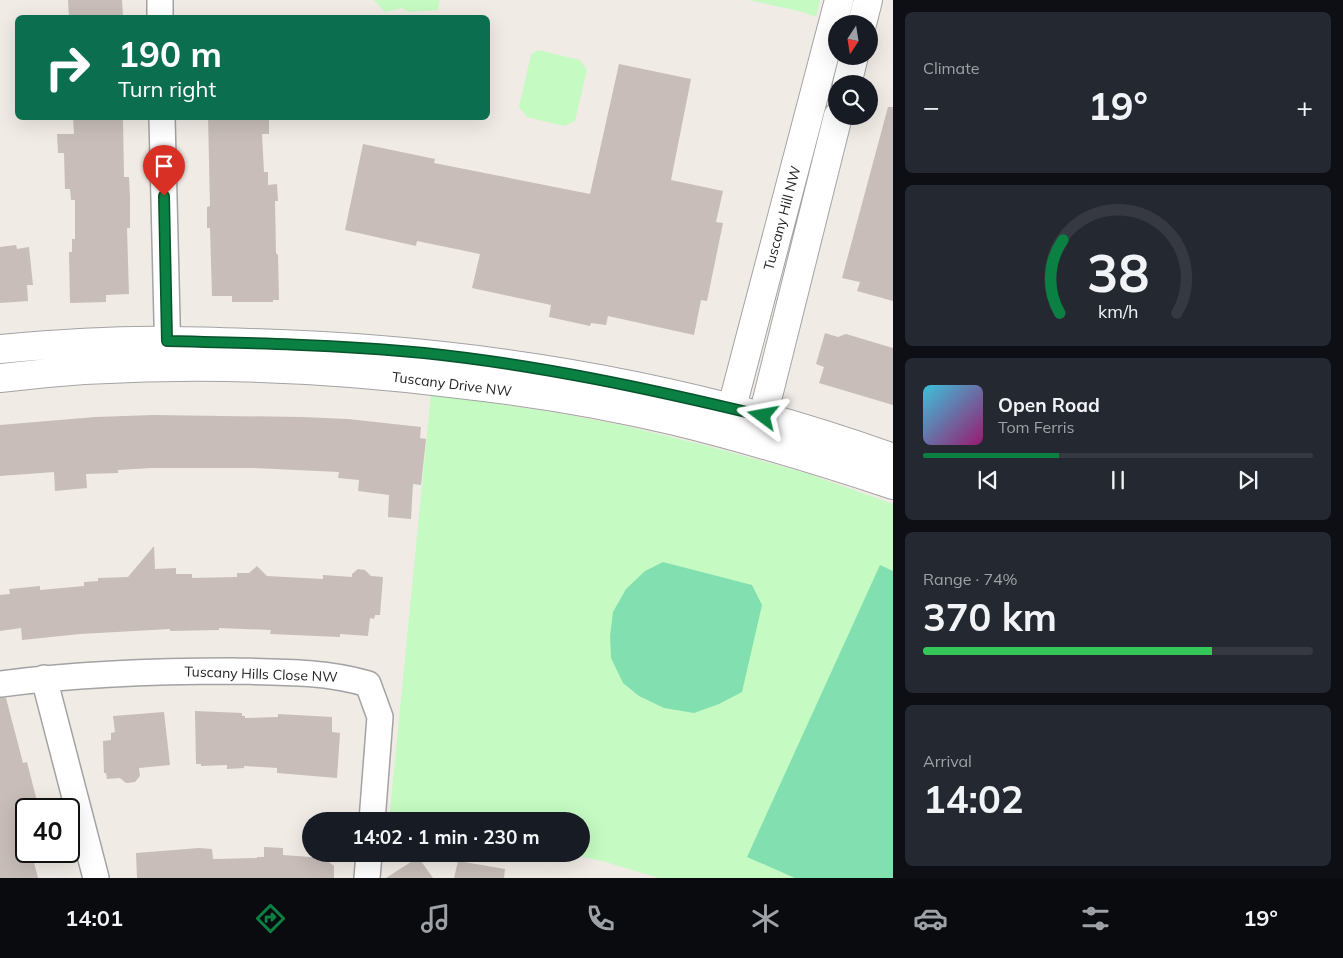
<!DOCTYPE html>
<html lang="en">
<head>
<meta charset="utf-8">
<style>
  body { margin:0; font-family:Mulish,sans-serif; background:#242831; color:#f1f3f6; height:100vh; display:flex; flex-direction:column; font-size:19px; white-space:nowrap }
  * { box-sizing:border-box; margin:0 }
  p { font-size:16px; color:#9ea1a6 }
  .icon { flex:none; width:28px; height:28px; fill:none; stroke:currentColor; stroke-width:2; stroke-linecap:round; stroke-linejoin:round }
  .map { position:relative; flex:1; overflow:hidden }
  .sheet { display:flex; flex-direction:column; gap:12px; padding:12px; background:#0d0f14; width:450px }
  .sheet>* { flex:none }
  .hud { position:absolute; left:15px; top:15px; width:475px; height:105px; border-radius:8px; box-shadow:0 5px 20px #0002; background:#0b6e4f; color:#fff; overflow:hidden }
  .needle { width:32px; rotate:192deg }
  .buttons { position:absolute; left:828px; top:15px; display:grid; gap:10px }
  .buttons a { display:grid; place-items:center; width:50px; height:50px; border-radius:50%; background:#171b24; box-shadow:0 5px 20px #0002; font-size:25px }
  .speed { position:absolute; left:15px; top:798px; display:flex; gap:10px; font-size:25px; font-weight:700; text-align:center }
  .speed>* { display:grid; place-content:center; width:65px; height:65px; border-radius:50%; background:#171b24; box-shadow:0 5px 20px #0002; line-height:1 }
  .speed .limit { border:2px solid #111; border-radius:8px; background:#fff; color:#111 }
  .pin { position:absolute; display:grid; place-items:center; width:42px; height:42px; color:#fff; margin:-51px -21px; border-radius:50% 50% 50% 0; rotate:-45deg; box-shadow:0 0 5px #0007 }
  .pin .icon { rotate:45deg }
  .me { position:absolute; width:55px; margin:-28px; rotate:283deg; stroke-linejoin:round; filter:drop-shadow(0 0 4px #0008) }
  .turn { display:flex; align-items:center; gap:18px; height:105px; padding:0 20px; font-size:22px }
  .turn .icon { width:65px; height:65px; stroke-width:2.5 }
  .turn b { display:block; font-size:35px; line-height:42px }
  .big { font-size:38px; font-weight:700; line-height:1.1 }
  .sheet .card { flex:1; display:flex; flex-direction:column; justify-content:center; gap:8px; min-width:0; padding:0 18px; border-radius:8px; background:#242831 }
  .sheet .dial { align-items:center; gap:0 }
  .dial svg { height:130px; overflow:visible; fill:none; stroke:#363941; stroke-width:7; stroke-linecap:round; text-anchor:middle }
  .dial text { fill:#f1f3f6; stroke:none }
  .song { display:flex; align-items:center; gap:15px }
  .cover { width:60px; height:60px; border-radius:8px; background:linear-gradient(135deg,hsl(190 70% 55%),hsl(320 70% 35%)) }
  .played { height:5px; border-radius:2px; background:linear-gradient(90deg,#0b8043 35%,#363941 35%) }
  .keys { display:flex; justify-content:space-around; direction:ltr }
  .heat { display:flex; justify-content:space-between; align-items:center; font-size:28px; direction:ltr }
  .charge { height:8px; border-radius:4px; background:linear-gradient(90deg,#34c759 74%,#363941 0) }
  .trip { position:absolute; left:302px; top:812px; width:288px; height:50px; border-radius:25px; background:#171b24; box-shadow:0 5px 20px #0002; font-weight:700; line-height:50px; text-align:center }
  .tab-bar { display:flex; height:80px; justify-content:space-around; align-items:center; background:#090b0e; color:#9ea1a6 }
  .tab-bar .icon { width:35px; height:35px }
  .tab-bar .selected { color:#0b8043 }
  .tab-bar b { font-size:22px; color:#f1f3f6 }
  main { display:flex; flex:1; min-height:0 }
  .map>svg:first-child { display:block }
  .park { fill:#c5fac2 }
  .pitch { fill:#82e0b0 }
  .building { fill:#c8bdb8 }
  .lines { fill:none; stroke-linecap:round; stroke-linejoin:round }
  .minor-casing { stroke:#a3a3a3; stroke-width:28 }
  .tertiary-casing { stroke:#a3a3a3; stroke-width:30 }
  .minor { stroke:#fff; stroke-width:25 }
  .tertiary { stroke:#fff; stroke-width:28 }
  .route-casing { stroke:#07532c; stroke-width:12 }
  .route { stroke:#0b8043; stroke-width:9 }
  .labels { text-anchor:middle; stroke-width:4; stroke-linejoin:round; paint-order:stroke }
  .street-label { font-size:14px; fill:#1f1f1f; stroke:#fff }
</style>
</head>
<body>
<main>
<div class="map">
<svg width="893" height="878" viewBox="0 0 893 878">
  <rect width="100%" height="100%" fill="#f0ebe5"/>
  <path class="park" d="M374 0H440L438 10 409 12 402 8 385 12Z
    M749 0H820L816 17 803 12Z
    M538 50 580 60 587 70 575 121 564 126 527 117 519 107 531 55Z
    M431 394 558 413 621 425 704 445 806 473 893 504V878H659L602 861 569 854H581V821H389Z"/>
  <path class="pitch" d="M663 562 752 585 762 605 742 692 719 704 694 713 664 708 639 696 623 683 611 658 610 636 613 612 626 589 645 571Z
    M880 565 893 571V878H795L747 857Z"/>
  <path class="building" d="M68 0H122L123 16 69 18Z
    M619 64 691 79 671 180 723 191 716 222 723 223 707 301 701 300 694 335 608 316 606 325 591 323 590 326 549 317 551 305 472 288 480 254 417 241 416 246 345 230 363 144 435 159 434 163 590 194Z
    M888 107H893V301L857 291 860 282 842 278Z
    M73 118H123L124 177H129L130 198V228H127L129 294 106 295V302L70 303 69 252H72V239H75V200H71L70 189H65L64 153H58L57 134H74Z
    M208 118H269V134H262L264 172H268V185L277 184 278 201H275L276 253 278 255 279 300H273V302H232V296H212L210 228H207V207L210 206Z
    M16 245 17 249 29 247 33 285H27L28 301 0 303V247Z
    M825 333 838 337 846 334 893 348V405L819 383 824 367 816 364Z
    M154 415 302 417 348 419 421 427 420 438 426 439 421 485 413 484 411 519 388 517 389 495 358 491 359 480 338 478 339 472 254 468H152L118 470V473L86 474 87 488 55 491 54 472 0 476V425L95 417Z
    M154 546 155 569 176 568V574H192V578L237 577V573H249L257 566 267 576 323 579V575L352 577V574L358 569 365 570 371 576 383 577 380 615H375L374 619 370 618 368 636 340 634V637L270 634 271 630 219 628V630L170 631V629L80 634 22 640 21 628 0 631V595L10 594 9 589 40 586V590L84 586V582L98 581V578L128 577Z
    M0 698H6L23 763 27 762 39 809H26V851H31L38 878H0Z
    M195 711 242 713V716H245V718L278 717V714L332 717V732L340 733 337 778 277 773V768L244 766V768L227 769V765L201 766V764H196Z
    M164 712 170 765 139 768 140 776 135 782 126 783 120 778 107 779 106 773H104L103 741 111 740V733L115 732 113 716Z
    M264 847 283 848V855L324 858 334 866V878H137L136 853 199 848 212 849 213 859 257 858V857H264Z
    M414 860 421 861 433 878H386Z
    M458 861 505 869 504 878H454Z"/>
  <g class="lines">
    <defs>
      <path id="minor" d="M160 0V18
        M162 118 168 360
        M44 678 96 878
        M0 684C77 674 154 671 232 671 277 672 325 671 368 684L380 717 372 821
        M367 878 369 854"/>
      <path id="tertiary" d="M862 24 868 0
        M847 84 854 56
        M0 349C56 344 112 340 168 341 196 341 223 342 250 343 468 349 688 384 893 458
        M0 378C152 360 307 365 459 384 531 392 604 404 675 421 748 439 821 461 893 485
        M727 426 839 0
        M759 432 838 116"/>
    </defs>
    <use href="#minor" class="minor-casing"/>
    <use href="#tertiary" class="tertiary-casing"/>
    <use href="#minor" class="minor"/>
    <use href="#tertiary" class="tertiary"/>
  </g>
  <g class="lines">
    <defs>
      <path id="route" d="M164 196 167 341C253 343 339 345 424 353 539 365 651 389 763 416"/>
    </defs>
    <use href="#route" class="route-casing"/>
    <use href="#route" class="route"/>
  </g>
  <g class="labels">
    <g class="street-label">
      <text transform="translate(782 218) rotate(-75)" y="5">Tuscany Hill NW</text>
      <text transform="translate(452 384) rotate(7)" y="5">Tuscany Drive NW</text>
      <text transform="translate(261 674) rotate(2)" y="5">Tuscany Hills Close NW</text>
    </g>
  </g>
</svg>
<div class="buttons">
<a><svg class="needle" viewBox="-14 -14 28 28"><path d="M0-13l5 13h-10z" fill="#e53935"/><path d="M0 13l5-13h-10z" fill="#9ea1a6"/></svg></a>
<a><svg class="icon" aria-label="search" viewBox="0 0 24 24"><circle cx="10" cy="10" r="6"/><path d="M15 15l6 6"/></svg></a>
</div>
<div class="speed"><div class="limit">40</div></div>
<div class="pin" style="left:164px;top:196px;background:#d93025"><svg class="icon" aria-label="arrive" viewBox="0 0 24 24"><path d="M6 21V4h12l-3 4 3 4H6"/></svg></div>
<svg class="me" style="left:763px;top:416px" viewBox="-20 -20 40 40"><path d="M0-17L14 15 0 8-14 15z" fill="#0b8043" stroke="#fff" stroke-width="4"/></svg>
<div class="trip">14:02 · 1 min · 230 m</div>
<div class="hud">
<div class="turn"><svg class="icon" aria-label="right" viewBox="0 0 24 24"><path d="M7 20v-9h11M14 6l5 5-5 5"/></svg><div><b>190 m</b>Turn right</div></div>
</div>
</div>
<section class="sheet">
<div class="card"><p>Climate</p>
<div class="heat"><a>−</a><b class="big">19°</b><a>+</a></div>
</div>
<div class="card dial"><svg viewBox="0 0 100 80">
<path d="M14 69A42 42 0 1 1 86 69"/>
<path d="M14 69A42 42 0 0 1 16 24" stroke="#0b8043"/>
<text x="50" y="56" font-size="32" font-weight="700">38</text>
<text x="50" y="72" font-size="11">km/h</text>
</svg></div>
<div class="card">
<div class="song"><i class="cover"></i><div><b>Open Road</b><p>Tom Ferris</p></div></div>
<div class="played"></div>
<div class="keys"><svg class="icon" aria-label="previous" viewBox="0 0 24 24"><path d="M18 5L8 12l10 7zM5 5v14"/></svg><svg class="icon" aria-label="pause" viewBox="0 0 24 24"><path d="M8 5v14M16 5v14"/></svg><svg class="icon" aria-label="next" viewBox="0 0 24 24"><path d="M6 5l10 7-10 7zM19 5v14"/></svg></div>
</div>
<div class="card"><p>Range · 74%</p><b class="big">370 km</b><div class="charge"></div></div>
<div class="card"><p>Arrival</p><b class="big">14:02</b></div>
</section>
</main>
<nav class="tab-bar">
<b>14:01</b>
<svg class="icon selected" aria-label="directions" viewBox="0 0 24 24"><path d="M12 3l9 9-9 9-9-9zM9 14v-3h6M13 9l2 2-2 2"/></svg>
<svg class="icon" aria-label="music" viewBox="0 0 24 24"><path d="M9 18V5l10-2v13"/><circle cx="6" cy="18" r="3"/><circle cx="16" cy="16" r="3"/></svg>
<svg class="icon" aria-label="phone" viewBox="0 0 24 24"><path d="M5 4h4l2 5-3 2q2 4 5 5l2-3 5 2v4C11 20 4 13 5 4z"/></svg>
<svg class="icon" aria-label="climate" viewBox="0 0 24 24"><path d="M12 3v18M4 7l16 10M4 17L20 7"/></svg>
<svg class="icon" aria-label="car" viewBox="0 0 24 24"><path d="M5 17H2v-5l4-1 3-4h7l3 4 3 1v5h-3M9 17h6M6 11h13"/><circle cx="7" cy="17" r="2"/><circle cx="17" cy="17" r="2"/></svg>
<svg class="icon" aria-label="filters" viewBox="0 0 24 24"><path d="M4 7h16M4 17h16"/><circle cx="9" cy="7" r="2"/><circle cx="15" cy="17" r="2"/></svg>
<b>19°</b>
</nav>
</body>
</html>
